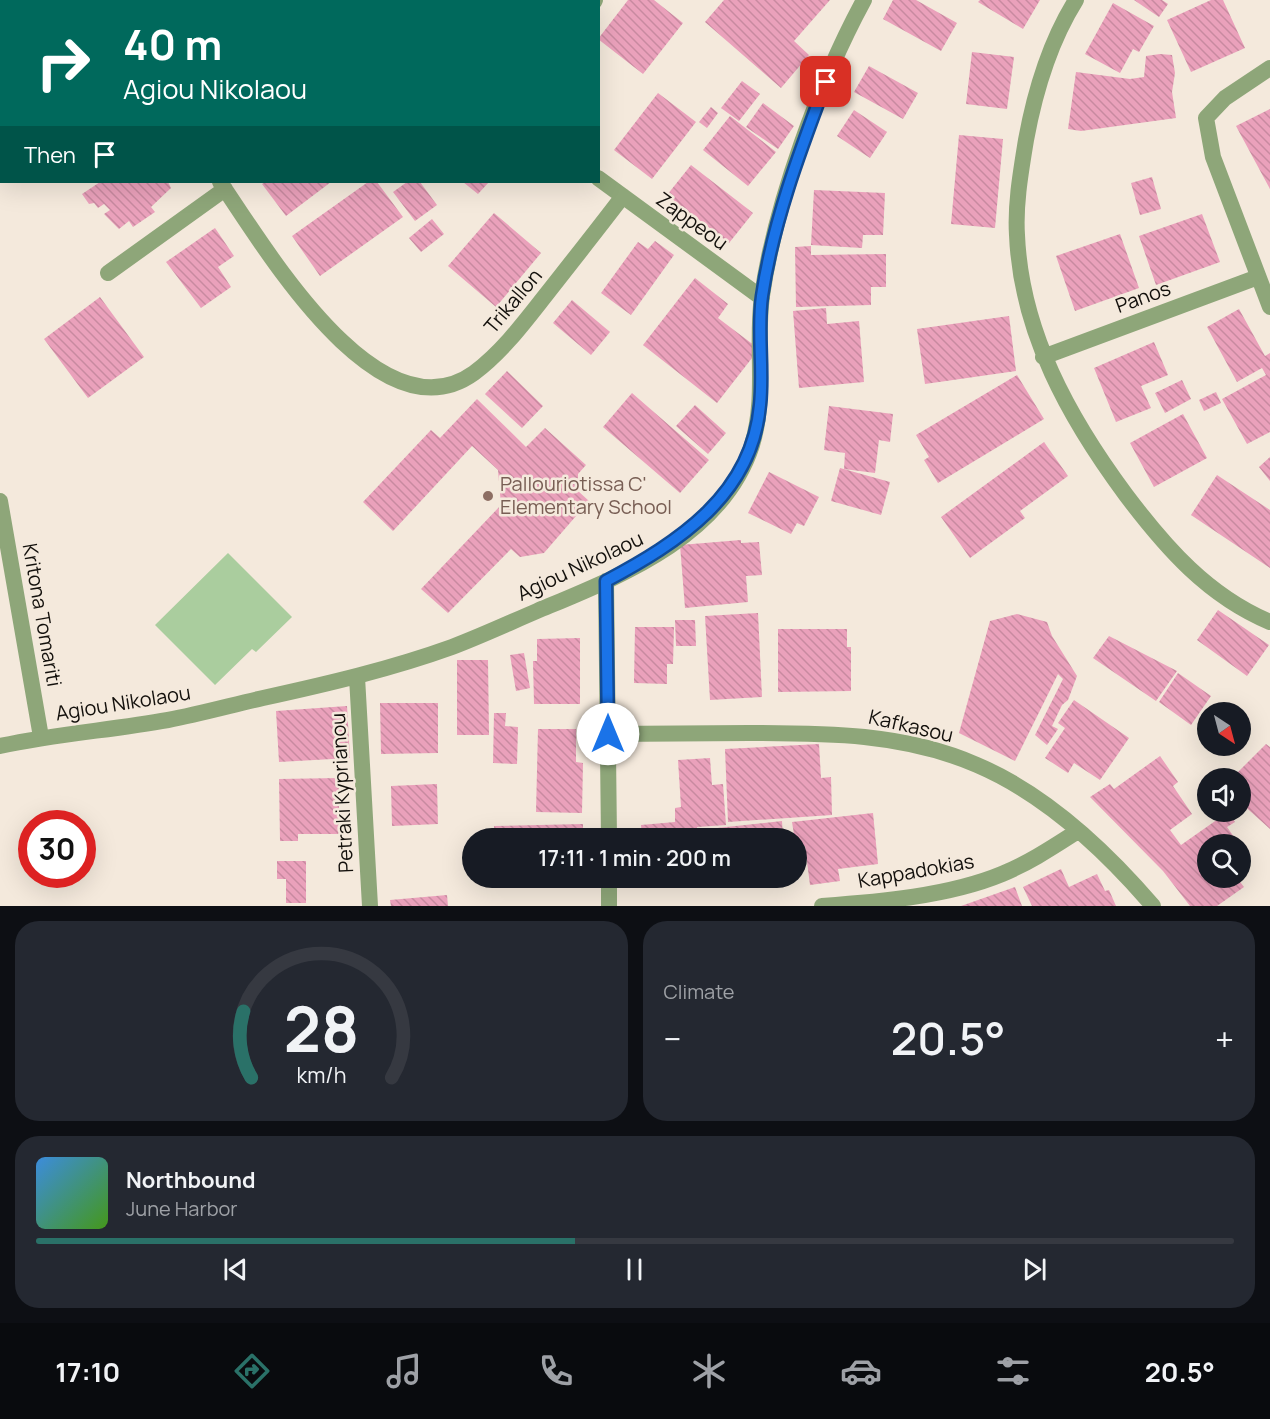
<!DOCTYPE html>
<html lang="en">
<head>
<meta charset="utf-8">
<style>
  body { margin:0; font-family:Manrope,sans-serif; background:#242831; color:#f1f3f6; height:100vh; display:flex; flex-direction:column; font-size:22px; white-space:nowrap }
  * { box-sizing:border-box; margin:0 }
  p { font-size:20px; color:#9ea1a6 }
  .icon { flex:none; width:33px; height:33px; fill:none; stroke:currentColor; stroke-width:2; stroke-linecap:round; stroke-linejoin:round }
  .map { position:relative; height:906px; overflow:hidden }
  .sheet { display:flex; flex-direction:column; gap:15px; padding:15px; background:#0d0f14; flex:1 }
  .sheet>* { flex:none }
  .guide { position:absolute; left:0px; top:0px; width:600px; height:183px; box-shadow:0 6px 24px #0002; background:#00695c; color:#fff; overflow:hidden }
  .needle { width:39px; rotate:144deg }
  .controls { position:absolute; left:1197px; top:702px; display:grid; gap:12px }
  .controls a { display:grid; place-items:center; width:54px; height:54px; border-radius:50%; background:#171b24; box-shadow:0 6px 24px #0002; font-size:30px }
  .speed { position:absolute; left:18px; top:810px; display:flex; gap:12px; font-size:30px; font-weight:700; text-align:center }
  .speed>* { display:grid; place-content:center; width:78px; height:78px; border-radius:50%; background:#171b24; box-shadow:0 6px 24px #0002; line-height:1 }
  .speed .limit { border:9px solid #d22; background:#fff; color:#111 }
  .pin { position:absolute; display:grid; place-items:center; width:51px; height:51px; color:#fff; margin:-26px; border-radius:12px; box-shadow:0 3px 9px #0006 }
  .me { position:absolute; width:66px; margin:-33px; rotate:0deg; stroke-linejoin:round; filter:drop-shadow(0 0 4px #0008) }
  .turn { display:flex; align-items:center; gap:21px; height:126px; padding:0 24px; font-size:27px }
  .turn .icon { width:78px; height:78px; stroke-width:2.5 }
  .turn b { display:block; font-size:42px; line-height:51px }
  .then { display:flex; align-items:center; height:57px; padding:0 24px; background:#0003; gap:12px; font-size:22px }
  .big { font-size:45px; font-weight:600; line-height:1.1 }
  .sheet .widget { flex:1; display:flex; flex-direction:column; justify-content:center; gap:9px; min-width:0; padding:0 21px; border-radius:24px; background:#242831 }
  .sheet .dial { align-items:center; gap:0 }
  .dial svg { height:156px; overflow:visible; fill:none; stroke:#363941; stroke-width:7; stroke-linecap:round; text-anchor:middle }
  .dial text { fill:#f1f3f6; stroke:none }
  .song { display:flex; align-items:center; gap:18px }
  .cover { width:72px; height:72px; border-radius:9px; background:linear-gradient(135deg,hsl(210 70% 55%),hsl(100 70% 35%)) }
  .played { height:6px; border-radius:3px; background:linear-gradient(90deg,#2a7168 45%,#363941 45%) }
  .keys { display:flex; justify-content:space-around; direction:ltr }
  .heat { display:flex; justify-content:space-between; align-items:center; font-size:33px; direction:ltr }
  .sheet .tiles { flex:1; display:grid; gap:15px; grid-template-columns:1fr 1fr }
  .widget:last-child { grid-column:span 2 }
  .trip { position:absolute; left:462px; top:828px; width:345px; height:60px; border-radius:30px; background:#171b24; box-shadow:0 6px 24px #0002; font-weight:600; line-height:60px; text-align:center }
  .menu { display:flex; height:96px; justify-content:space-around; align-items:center; background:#090b0e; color:#9ea1a6 }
  .menu .icon { width:42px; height:42px }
  .menu .selected { color:#2a7168 }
  .menu b { font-size:27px; color:#f1f3f6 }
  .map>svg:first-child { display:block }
  .pitch { fill:#aacd9e }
  .building { fill:url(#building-back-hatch) }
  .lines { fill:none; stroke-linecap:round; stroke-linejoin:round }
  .minor { stroke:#8ea679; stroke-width:16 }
  .route-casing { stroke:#114b97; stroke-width:15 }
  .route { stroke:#1a73e8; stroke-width:10 }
  .education-dot { fill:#8d6e63; stroke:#f4e9dc; stroke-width:2 }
  .labels { text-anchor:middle; stroke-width:5; stroke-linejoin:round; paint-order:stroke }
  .street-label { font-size:20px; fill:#13100c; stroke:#f4e9dc }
  .education-label { font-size:20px; fill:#785e54; stroke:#f4e9dc; text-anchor:start }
</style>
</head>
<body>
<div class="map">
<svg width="1270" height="906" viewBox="0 0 1270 906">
  <defs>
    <pattern id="building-back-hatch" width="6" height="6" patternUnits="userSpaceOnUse" patternTransform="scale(1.5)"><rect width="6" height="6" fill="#eaa1bb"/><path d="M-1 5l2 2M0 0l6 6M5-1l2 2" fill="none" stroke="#c88aa0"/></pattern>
  </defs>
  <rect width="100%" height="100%" fill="#f4e9dc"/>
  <path class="pitch" d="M228 553 292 617 256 652 252 649 215 685 155 625Z"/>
  <path class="building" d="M628 0H654L683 23 643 74 598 39Z
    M724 0H830L794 41 809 55 781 88 705 22Z
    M893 0H916L957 23 941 51 883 19Z
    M980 0H1040L1023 29 978 2Z
    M1134 0H1162L1168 4 1159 17Z
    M1211 0H1223L1245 48 1191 72 1167 20Z
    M1113 3 1154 26 1139 52 1133 49 1120 73 1085 54Z
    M972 52 1014 57 1007 109 966 104Z
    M1160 54 1172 55 1175 73 1172 92 1176 118 1081 131 1068 129 1076 72 1130 79 1144 77 1146 56Z
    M869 66 918 93 903 119 854 92Z
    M742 81 760 94 739 121 721 108Z
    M658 93 696 122 652 179 614 150Z
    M763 103 794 126 778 149 746 127Z
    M711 107 718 113 707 128 699 122Z
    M1270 109V189L1236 126Z
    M854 110 887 132 870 158 837 136Z
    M730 116 776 152 748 186 703 150Z
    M959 135 1003 139 995 228 951 224Z
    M691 165 753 213 729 243 667 195Z
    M1152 177 1161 209 1140 215 1131 183Z
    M100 182H168L171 188 151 207 155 212 133 227 129 221 119 229 104 214 110 210 104 204 98 208 94 203 89 204 82 194Z
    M265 182H331L286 216 262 184Z
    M368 182H377L403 217 320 276 292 236Z
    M407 182H420L437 205 415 221 393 192Z
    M463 182H489L478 194Z
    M814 190 885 193 883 235H863L862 248 811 245Z
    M494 213 541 253 496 307 448 266Z
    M1202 214 1220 262 1156 285 1139 236Z
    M432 219 444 234 421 252 409 238Z
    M215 228 234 256 218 267 231 287 201 308 166 262Z
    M1120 234 1139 288 1075 311 1056 256Z
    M655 241 674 255 631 315 601 293 638 242 648 249Z
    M811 246V255L886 254V287H871V305L796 307 795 247Z
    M695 278 728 304 718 318 759 349 717 403 643 345Z
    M100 297 144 357 88 398 44 339Z
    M572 300 610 332 591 355 553 323Z
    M826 308 827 324 859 321 864 382 799 388 793 311Z
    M1239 309 1265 356 1270 353V432L1247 444 1222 399 1266 375 1262 368 1237 382 1207 327Z
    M1009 316 1016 371 925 384 917 329Z
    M1154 342 1168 375 1141 386 1151 408 1116 422 1094 368Z
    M507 371 543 406 522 428 485 394Z
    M1017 375 1044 419 938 483 924 460 929 457 916 435Z
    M1182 380 1191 399 1165 413 1155 393Z
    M1216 392 1221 403 1204 411 1199 400Z
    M632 393 709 460 680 493 603 427Z
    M477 399 526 447 545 428 586 465 578 474V491L589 501 544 553 520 557 511 549 448 613 421 589 501 505 498 470 472 446 393 531 363 502 431 430 440 438Z
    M695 405 726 433 708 454 676 426Z
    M829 406 893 414 890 442 879 440 875 473 844 469 845 453 824 450Z
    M1183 414 1207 458 1154 487 1130 443Z
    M1044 442 1068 476 1020 511 1025 518 970 558 941 517Z
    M1270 457V481L1259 467Z
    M840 468 890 482 881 515 831 501Z
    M769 472 819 497 804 526 797 523 791 534 748 513Z
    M1217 475 1270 510V568L1191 515Z
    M741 540V543L759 542 762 575 746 576 748 602 685 608 680 545Z
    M1218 610 1269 645 1247 676 1197 640Z
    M758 613 762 697 710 700 705 616Z
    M1017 614 1047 622 1052 636 1077 676 1068 700 1062 705 1052 726 1058 729 1047 745 1035 735 1063 679 1058 674 1015 761 959 733 990 621Z
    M675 620H695L696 646H676Z
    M635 627H674L673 664H667V684L634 683Z
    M778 629H847V647H851V691L778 692Z
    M1109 636 1177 671 1156 701 1093 658Z
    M580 638V704H534L533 661H537V639Z
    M524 653 530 688 516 691 510 655Z
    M457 660H488L489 735H457Z
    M1178 673 1211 696 1191 725 1159 702Z
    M1074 700 1129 738 1100 780 1074 763 1068 773 1045 758 1065 728 1058 723Z
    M380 703H438V753L381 754Z
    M347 706 350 758 279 762 276 711Z
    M494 713H506L505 726 518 727 517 764 493 763Z
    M538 729H576V762L583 763 582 813 536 812Z
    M819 744 821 778 831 777 832 815 728 822 725 749Z
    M1266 744 1270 747V829L1240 802V778H1232Z
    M1160 756 1178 782 1173 786 1192 814 1170 830 1181 845 1228 812 1235 822 1227 827 1239 844H1208V878H1237L1244 887 1217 906H1190L1163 871 1090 797 1110 784 1114 789Z
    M710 758 712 785 723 784 726 825 697 827 698 838H642L641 825 675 822V808L681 807 678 760Z
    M339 778V834H298V841H280L279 779Z
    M437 784 438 824 392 826 391 786Z
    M873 813 878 864 838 869 840 881 810 885 805 846 796 847 792 822Z
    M782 821 783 838H718L717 828Z
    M583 824V838H495L494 826Z
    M277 861H306V903H286V879H277Z
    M1061 869 1069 887 1097 874 1105 891 1109 890 1116 906H1032L1023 887Z
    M531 878H574V885L531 886Z
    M631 878H701V879L631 884Z
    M722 878H751V879L722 882Z
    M1015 887 1022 906H961Z
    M447 895 448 906H391L390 900Z"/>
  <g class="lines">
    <path class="minor" d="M366 0 368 2
      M1076 0C1049 43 1035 91 1026 140 1021 171 1015 204 1017 235 1021 332 1069 418 1126 495 1166 548 1208 596 1270 622
      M189 2 191 0
      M594 2 595 0
      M1270 68 1225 98 1206 118 1213 157 1270 307
      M598 178 762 298
      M220 182C263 244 378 442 474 373 502 352 523 324 545 296 571 263 597 230 623 196
      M108 273 225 189
      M1043 357 1258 277
      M0 501 41 737
      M606 581 609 838
      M357 677 370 906
      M608 734C655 734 702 733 749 733 826 733 904 733 977 765 1045 794 1105 850 1153 906
      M0 746C56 734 112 730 168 720 200 714 232 705 263 698 327 684 391 669 452 647 481 636 509 623 537 611 618 577 722 538 752 445 767 396 755 346 762 296 775 204 820 81 864 0
      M609 878V906
      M822 906C879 902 949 896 1002 874 1029 863 1053 847 1078 831"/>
  </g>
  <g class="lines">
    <defs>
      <path id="route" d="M608 734 606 581C679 542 752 495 760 405 764 369 757 331 762 296 773 222 800 151 826 82"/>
    </defs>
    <use href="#route" class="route-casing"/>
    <use href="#route" class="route"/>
  </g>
  <circle class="education-dot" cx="488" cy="496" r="6"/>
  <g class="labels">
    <g class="street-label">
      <text transform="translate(692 221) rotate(36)" y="7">Zappeou</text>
      <text transform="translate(1143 297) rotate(-20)" y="7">Panos</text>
      <text transform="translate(513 301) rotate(-50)" y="7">Trikallon</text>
      <text transform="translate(580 566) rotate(-25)" y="7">Agiou Nikolaou</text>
      <text transform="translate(42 615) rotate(80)" y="7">Kritona Tomariti</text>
      <text transform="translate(123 703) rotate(-9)" y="7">Agiou Nikolaou</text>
      <text transform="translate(911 726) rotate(13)" y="7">Kafkasou</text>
      <text transform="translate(342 793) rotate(-93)" y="7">Petraki Kyprianou</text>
      <text transform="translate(916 871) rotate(-10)" y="7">Kappadokias</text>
    </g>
    <g class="education-label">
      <text x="500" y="491">Pallouriotissa C'<tspan x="500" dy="23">Elementary School</tspan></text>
    </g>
  </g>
</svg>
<div class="controls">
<a><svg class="needle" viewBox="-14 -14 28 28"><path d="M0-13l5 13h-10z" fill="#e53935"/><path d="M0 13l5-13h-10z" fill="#9ea1a6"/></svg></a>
<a><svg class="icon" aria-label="sound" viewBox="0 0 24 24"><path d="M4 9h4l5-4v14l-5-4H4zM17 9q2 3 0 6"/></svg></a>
<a><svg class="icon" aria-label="search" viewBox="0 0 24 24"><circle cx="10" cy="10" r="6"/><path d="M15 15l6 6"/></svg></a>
</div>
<div class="speed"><div class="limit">30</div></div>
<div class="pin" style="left:826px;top:82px;background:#d93025"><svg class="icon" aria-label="arrive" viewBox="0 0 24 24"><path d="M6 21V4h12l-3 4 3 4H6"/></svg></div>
<svg class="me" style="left:608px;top:734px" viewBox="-20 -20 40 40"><circle r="19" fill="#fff"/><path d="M0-13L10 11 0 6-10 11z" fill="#1a73e8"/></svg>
<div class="trip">17:11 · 1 min · 200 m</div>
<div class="guide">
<div class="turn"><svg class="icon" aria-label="right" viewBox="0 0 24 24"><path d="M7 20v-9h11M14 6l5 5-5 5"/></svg><div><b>40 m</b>Agiou Nikolaou</div></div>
<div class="then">Then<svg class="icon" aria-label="arrive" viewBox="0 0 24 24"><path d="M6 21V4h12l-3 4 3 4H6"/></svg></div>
</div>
</div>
<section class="sheet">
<div class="tiles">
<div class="widget dial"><svg viewBox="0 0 100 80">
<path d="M14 69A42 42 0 1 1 86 69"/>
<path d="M14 69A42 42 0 0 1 10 35" stroke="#2a7168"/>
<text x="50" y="56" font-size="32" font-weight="700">28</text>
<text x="50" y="72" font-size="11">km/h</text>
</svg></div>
<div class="widget"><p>Climate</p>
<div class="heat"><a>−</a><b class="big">20.5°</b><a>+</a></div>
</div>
<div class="widget">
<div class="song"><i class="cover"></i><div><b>Northbound</b><p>June Harbor</p></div></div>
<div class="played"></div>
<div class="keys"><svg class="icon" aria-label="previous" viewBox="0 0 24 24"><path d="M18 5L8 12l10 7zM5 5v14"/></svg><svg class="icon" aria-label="pause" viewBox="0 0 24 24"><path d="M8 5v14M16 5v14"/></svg><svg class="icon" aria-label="next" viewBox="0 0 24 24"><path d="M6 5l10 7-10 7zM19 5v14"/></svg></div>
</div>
</div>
</section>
<nav class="menu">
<b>17:10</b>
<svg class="icon selected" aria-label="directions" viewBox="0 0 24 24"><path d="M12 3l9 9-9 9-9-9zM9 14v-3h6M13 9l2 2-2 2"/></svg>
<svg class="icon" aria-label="music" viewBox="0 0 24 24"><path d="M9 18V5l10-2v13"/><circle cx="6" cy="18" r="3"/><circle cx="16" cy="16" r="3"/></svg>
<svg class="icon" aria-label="phone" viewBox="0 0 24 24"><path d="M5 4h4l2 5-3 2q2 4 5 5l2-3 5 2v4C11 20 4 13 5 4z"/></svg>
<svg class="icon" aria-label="climate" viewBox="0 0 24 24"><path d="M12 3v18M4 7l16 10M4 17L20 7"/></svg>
<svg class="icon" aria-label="car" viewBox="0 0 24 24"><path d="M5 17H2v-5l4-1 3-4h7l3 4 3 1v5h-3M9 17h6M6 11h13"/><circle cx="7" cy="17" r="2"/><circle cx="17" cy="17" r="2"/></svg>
<svg class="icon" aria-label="filters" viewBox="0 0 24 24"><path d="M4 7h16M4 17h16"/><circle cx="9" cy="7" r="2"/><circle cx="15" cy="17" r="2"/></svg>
<b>20.5°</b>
</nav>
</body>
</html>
